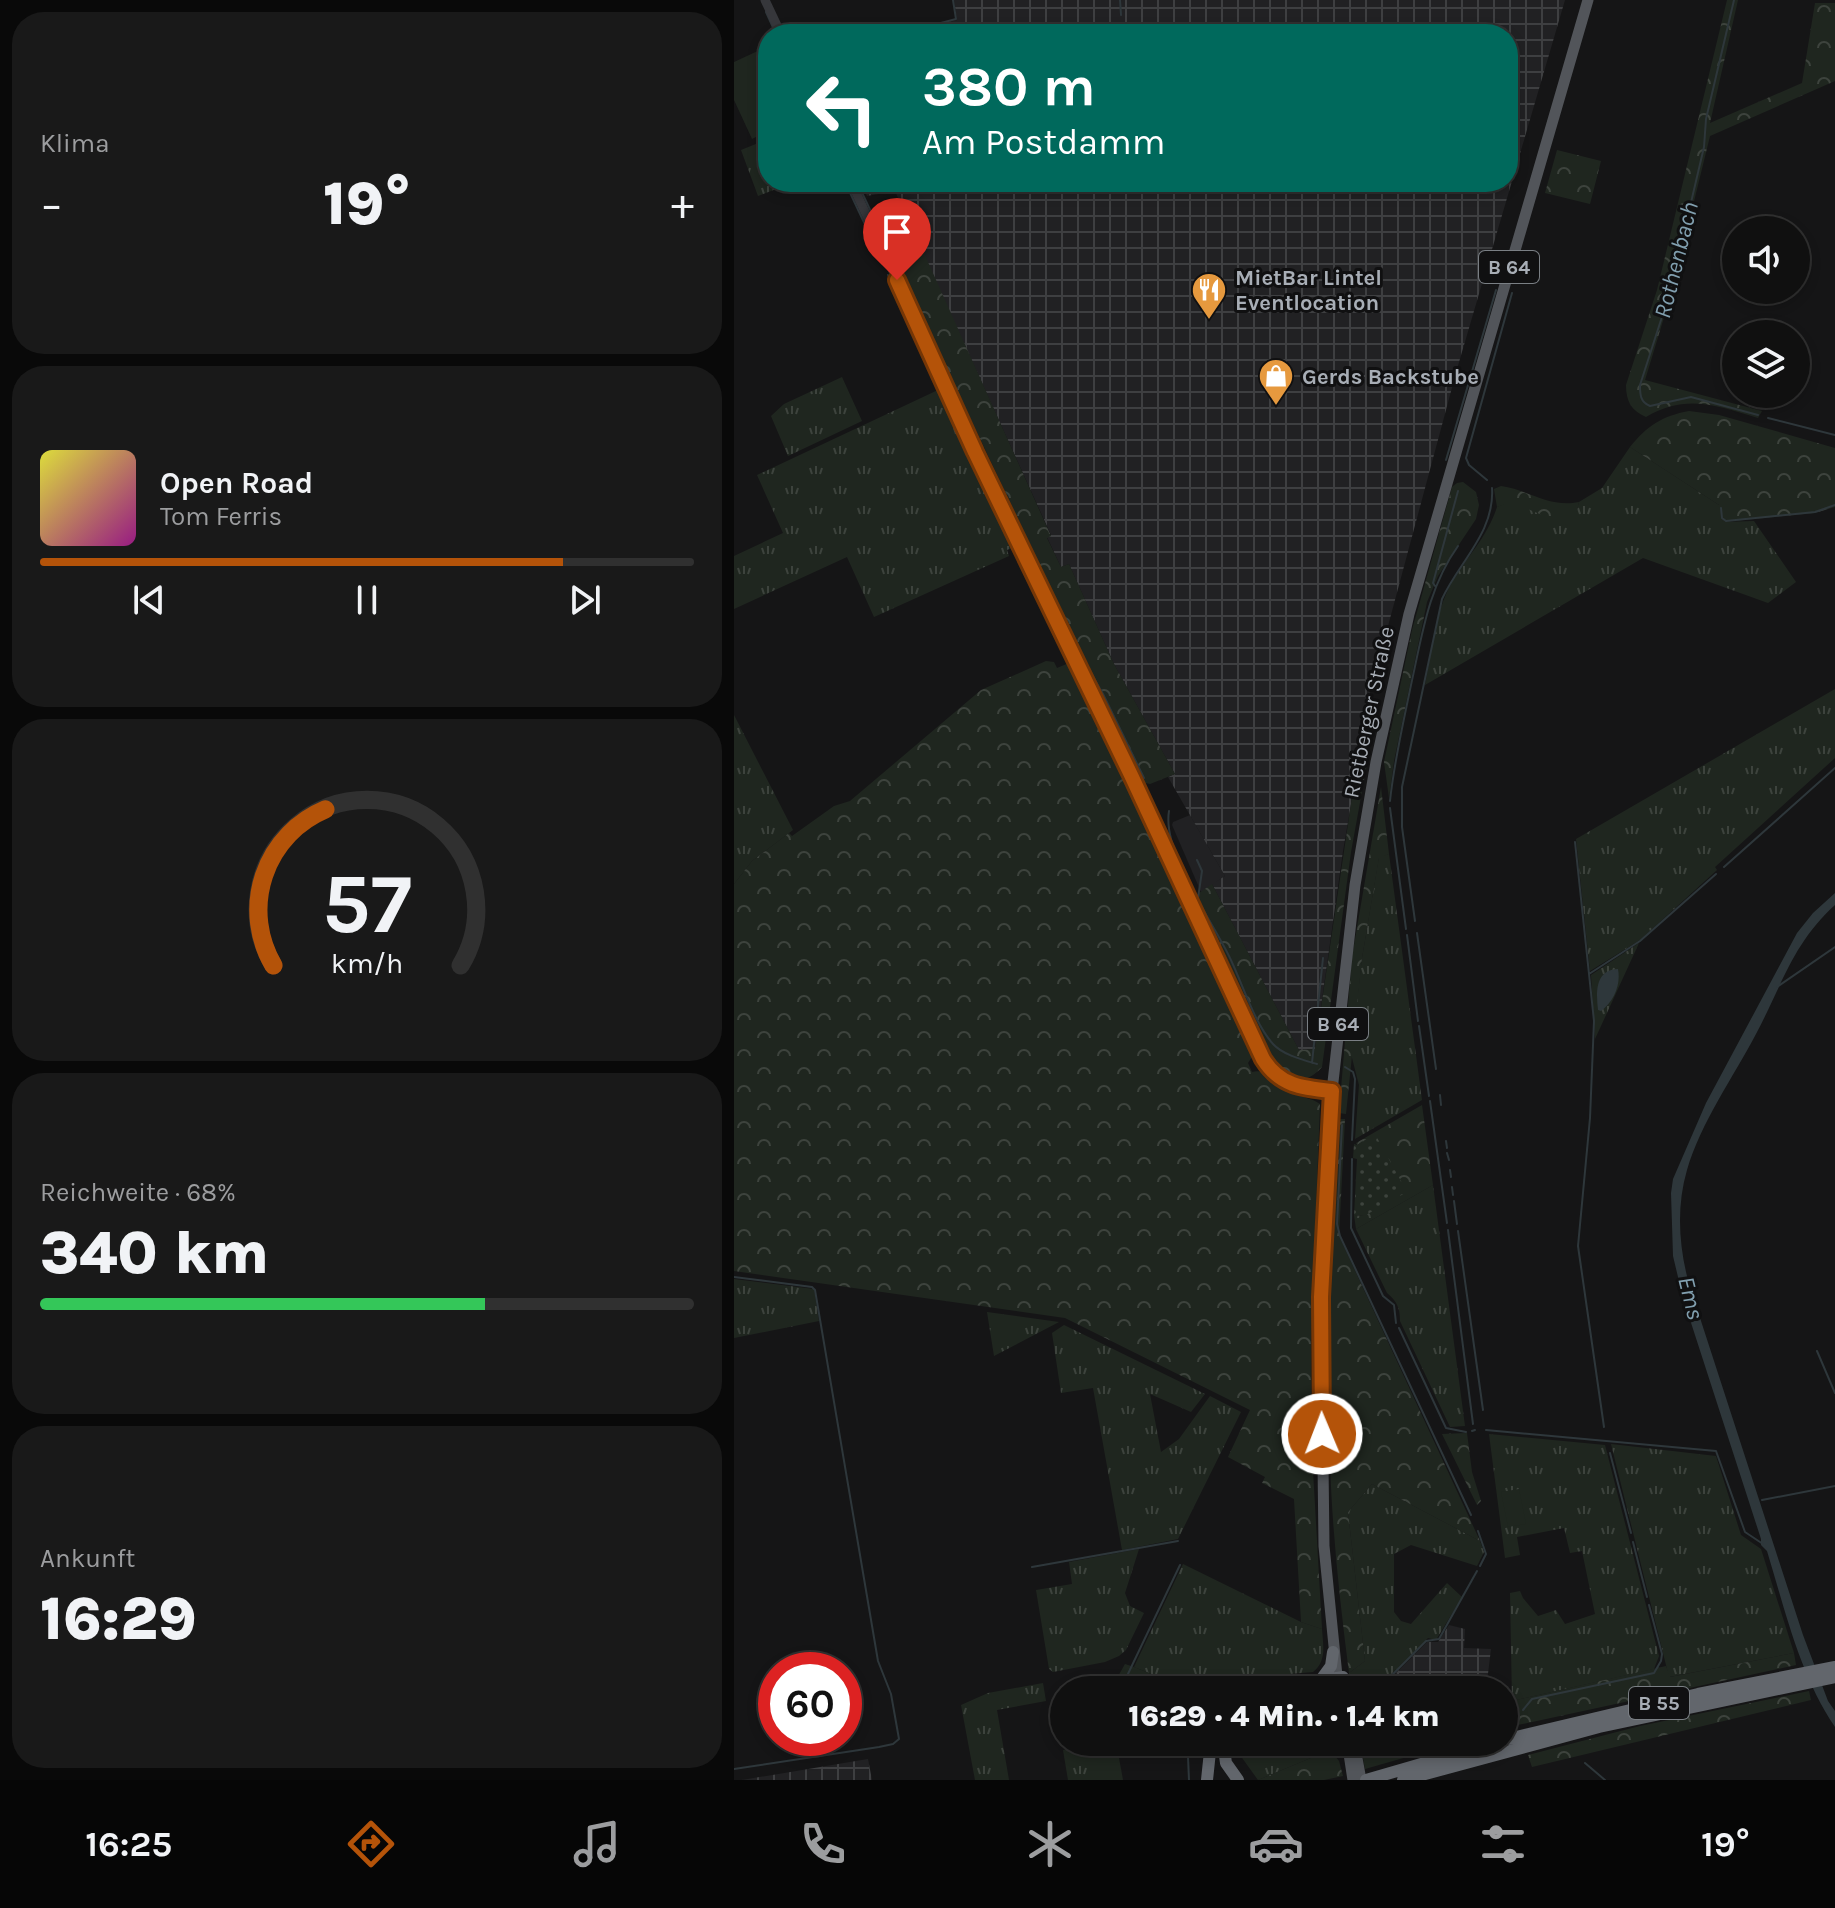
<!DOCTYPE html>
<html lang="de">
<head>
<meta charset="utf-8">
<style>
  body { margin:0; font-family:Karla,sans-serif; background:#191919; color:#f1f3f6; height:100vh; display:flex; flex-direction:column; font-size:30px; white-space:nowrap }
  * { box-sizing:border-box; margin:0 }
  p { font-size:26px; color:#9c9d9f }
  .icon { flex:none; width:44px; height:44px; fill:none; stroke:currentColor; stroke-width:2; stroke-linecap:round; stroke-linejoin:round }
  .map { position:relative; flex:1; overflow:hidden }
  .panel { display:flex; flex-direction:column; gap:12px; padding:12px; background:#090909; width:734px }
  .panel>* { flex:none }
  .banner { position:absolute; left:24px; top:24px; width:760px; height:168px; border-radius:32px; box-shadow:0 4px 12px #0003,0 0 0 2px #303030; background:#00695c; color:#fff; overflow:hidden }
  .controls { position:absolute; left:988px; top:216px; display:grid; gap:16px }
  .controls a { display:grid; place-items:center; width:88px; height:88px; border-radius:50%; background:#101010; box-shadow:0 4px 12px #0003,0 0 0 2px #303030; font-size:40px }
  .speed { position:absolute; left:24px; top:1652px; display:flex; gap:16px; font-size:40px; font-weight:700; text-align:center }
  .speed>* { display:grid; place-content:center; width:104px; height:104px; border-radius:50%; background:#101010; box-shadow:0 4px 12px #0003,0 0 0 2px #303030; line-height:1 }
  .speed .limit { border:12px solid #d22; background:#fff; color:#111 }
  .pin { position:absolute; display:grid; place-items:center; width:68px; height:68px; color:#fff; margin:-82px -34px; border-radius:50% 50% 50% 0; rotate:-45deg; box-shadow:0 0 8px #0007 }
  .pin .icon { rotate:45deg }
  .me { position:absolute; width:88px; margin:-44px; rotate:359deg; stroke-linejoin:round; filter:drop-shadow(0 0 6px #0008) }
  .turn { display:flex; align-items:center; gap:28px; height:168px; padding:0 32px; font-size:36px }
  .turn .icon { width:104px; height:104px; stroke-width:2.5 }
  .turn b { display:block; font-size:56px; line-height:68px }
  .big { font-size:60px; font-weight:800; line-height:1.1 }
  .panel .card { flex:1; display:flex; flex-direction:column; justify-content:center; gap:12px; min-width:0; padding:0 28px; border-radius:32px; background:#191919 }
  .panel .dial { align-items:center; gap:0 }
  .dial svg { height:208px; overflow:visible; fill:none; stroke:#303030; stroke-width:7; stroke-linecap:round; text-anchor:middle }
  .dial text { fill:#f1f3f6; stroke:none }
  .song { display:flex; align-items:center; gap:24px }
  .cover { width:96px; height:96px; border-radius:12px; background:linear-gradient(135deg,hsl(60 70% 55%),hsl(310 70% 35%)) }
  .played { height:8px; border-radius:4px; background:linear-gradient(90deg,#b45309 80%,#303030 80%) }
  .keys { display:flex; justify-content:space-around; direction:ltr }
  .heat { display:flex; justify-content:space-between; align-items:center; font-size:44px; direction:ltr }
  .charge { height:12px; border-radius:6px; background:linear-gradient(90deg,#34c759 68%,#303030 0) }
  .trip { position:absolute; left:316px; top:1676px; width:468px; height:80px; border-radius:40px; background:#101010; box-shadow:0 4px 12px #0003,0 0 0 2px #303030; font-weight:800; line-height:80px; text-align:center }
  .tabs { display:flex; height:128px; justify-content:space-around; align-items:center; background:#060606; color:#9c9d9f }
  .tabs .icon { width:56px; height:56px }
  .tabs .on { color:#b45309 }
  .tabs b { font-size:36px; color:#f1f3f6 }
  main { display:flex; flex:1; min-height:0 }
  .map>svg:first-child { display:block }
  .built { fill:#212123 }
  .industrial { fill:url(#industrial-grid) }
  .grass { fill:url(#grass-tufts) }
  .forest { fill:url(#forest-crowns) }
  .park { fill:url(#park-dots) }
  .pitch { fill:#1f261f }
  .water { fill:#2e373b }
  .lines { fill:none; stroke-linecap:round; stroke-linejoin:round }
  .stream { stroke:#2e373b; stroke-width:2 }
  .minor { stroke:#36373b; stroke-width:9 }
  .major { stroke:#52555a; stroke-width:11 }
  .highway { stroke:#62666c; stroke-width:12 }
  .route-casing { stroke:#753606; stroke-width:20 }
  .route { stroke:#b45309; stroke-width:14 }
  .labels { text-anchor:middle; stroke-width:6; stroke-linejoin:round; paint-order:stroke }
  .shield { fill:#101011; stroke:#7a7f84; stroke-width:2 }
  .shield-label { font-size:20px; font-weight:bold; fill:#a8aeb6 }
  .poi-label { font-size:22px; font-weight:bold; fill:#a8aeb6; stroke:#101011; text-anchor:start }
  .street-label { font-size:22px; fill:#a8aeb6; stroke:#101011 }
  .water-label { font-size:24px; font-style:italic; fill:#819faf; stroke:#101011 }
</style>
</head>
<body>
<main>
<section class="panel">
<div class="card"><p>Klima</p>
<div class="heat"><a>−</a><b class="big">19°</b><a>+</a></div>
</div>
<div class="card">
<div class="song"><i class="cover"></i><div><b>Open Road</b><p>Tom Ferris</p></div></div>
<div class="played"></div>
<div class="keys"><svg class="icon" aria-label="previous" viewBox="0 0 24 24"><path d="M18 5L8 12l10 7zM5 5v14"/></svg><svg class="icon" aria-label="pause" viewBox="0 0 24 24"><path d="M8 5v14M16 5v14"/></svg><svg class="icon" aria-label="next" viewBox="0 0 24 24"><path d="M6 5l10 7-10 7zM19 5v14"/></svg></div>
</div>
<div class="card dial"><svg viewBox="0 0 100 80">
<path d="M14 69A42 42 0 1 1 86 69"/>
<path d="M14 69A42 42 0 0 1 34 9" stroke="#b45309"/>
<text x="50" y="56" font-size="32" font-weight="700">57</text>
<text x="50" y="72" font-size="11">km/h</text>
</svg></div>
<div class="card"><p>Reichweite · 68%</p><b class="big">340 km</b><div class="charge"></div></div>
<div class="card"><p>Ankunft</p><b class="big">16:29</b></div>
</section>
<div class="map">
<svg width="1101" height="1780" viewBox="0 0 1101 1780">
  <defs>
    <pattern id="industrial-grid" width="8" height="8" patternUnits="userSpaceOnUse" patternTransform="scale(2)"><rect width="8" height="8" fill="#212123"/><path d="M0 4h8M4 0v8" fill="none" stroke="#3e3f41"/></pattern>
    <pattern id="grass-tufts" width="24" height="20" patternUnits="userSpaceOnUse" patternTransform="scale(2)"><rect width="24" height="20" fill="#1f261f"/><path d="M3 7l-1-3M5 7V3M7 7l1-3M15 17l-1-3M17 17v-4M19 17l1-3" fill="none" stroke="#3d433d"/></pattern>
    <pattern id="forest-crowns" width="20" height="18" patternUnits="userSpaceOnUse" patternTransform="scale(2)"><rect width="20" height="18" fill="#1f261f"/><path d="M2 6a3 3 0 1 1 6 0M12 15a3 3 0 1 1 6 0" fill="none" stroke="#3d433d"/></pattern>
    <pattern id="park-dots" width="8" height="8" patternUnits="userSpaceOnUse" patternTransform="scale(2)"><rect width="8" height="8" fill="#1f261f"/><path d="M2 2h.1M6 6h.1" fill="none" stroke="#3d433d" stroke-width="1.8" stroke-linecap="round"/></pattern>
  </defs>
  <rect width="100%" height="100%" fill="#151516"/>
  <path class="built" d="M456 815 491 876 467 892 438 825 439 822Z"/>
  <path class="industrial" d="M220 0H831L723 369 636 693 609 851 581 1049 565 1050 478 884 491 876 434 777 441 774 380 664 335 564 327 567 313 537 317 535 161 191 133 196 126 182H774V34H169L223 20Z
    M715 1625 731 1629 730 1648 757 1649 752 1690H645L693 1642H704Z
    M134 1759 138 1780H8Z"/>
  <path class="grass" d="M34 139V182H60L24 196 7 150Z
    M108 377 128 421 54 456 37 416 50 404Z
    M204 390 278 548 273 550 275 556 140 617 113 557 0 609V556L49 533 23 475Z
    M896 447 985 505 989 522 1020 521 1062 582 1034 603 909 558 691 685C698 651 701 612 718 582 733 557 754 536 763 507L777 501 838 527 845 502 868 488Z
    M1101 689V758L981 867 983 870 906 940 856 971 842 839Z
    M0 715 59 830 18 861 0 884Z
    M655 854 688 1100 621 1139 625 1085 617 1054 628 958 645 857Z
    M905 943 861 1039 857 975Z
    M699 1185 731 1426 716 1427 666 1321C666 1308 663 1301 653 1293L622 1229Z
    M0 1279 80 1289 85 1321 0 1338Z
    M253 1312 325 1322 260 1356Z
    M330 1325 471 1394 457 1412 416 1394 427 1452 445 1439 476 1396 507 1412 444 1539 388 1550 359 1388 327 1393 318 1333Z
    M755 1434 871 1445 925 1656 920 1669 778 1701 776 1593 786 1591 789 1598 804 1616 822 1610 831 1624 861 1614 848 1551 836 1553 830 1528 783 1537 786 1555 771 1558Z
    M877 1444 982 1456 1007 1535 1027 1549 1060 1653 935 1677Z
    M638 1484 746 1541 750 1552 743 1566 677 1545 660 1554V1612L667 1621 677 1624 713 1583 728 1597 702 1640 694 1638 641 1690H618L615 1673 631 1661 614 1512Z
    M405 1549 391 1593 396 1606 410 1613 392 1650 385 1656 371 1662 319 1672 315 1669 302 1590 338 1584 335 1562Z
    M449 1564 567 1622 588 1629C589 1645 593 1661 579 1672L533 1676 497 1690H457L400 1667Z
    M309 1683 312 1701 263 1710 275 1780H241L227 1705 254 1693Z
    M375 1742H382L389 1780H334L329 1750Z
    M536 1742H596V1750L524 1780 506 1755Z"/>
  <path class="forest" d="M993 0H1004L976 123 1068 83 1081 3H1101V81L976 136 938 291 911 380 1028 411 1024 418C984 406 952 393 912 417 898 411 892 402 892 385L923 290Z
    M823 150 867 161 856 204 811 193Z
    M185 242 317 536 313 538 327 567 335 564 380 664 441 774 416 784 407 782 353 671 356 667 342 641 157 251Z
    M955 411 985 415 1101 448V507L1081 513 989 522 984 514 985 505 896 447C913 426 928 416 955 411Z
    M729 482 742 492 745 505 742 519 704 576 693 602 660 761 655 798 650 762 678 630 718 487 723 483Z
    M767 486C795 490 815 508 845 502L839 528 777 502 763 507 760 489Z
    M312 661 320 662 323 668 335 663 519 1055 514 1063 518 1072C535 1067 540 1085 556 1092 566 1097 578 1098 586 1104L577 1343 578 1453 588 1629 567 1622 560 1499 528 1483 531 1477 494 1457 516 1410 331 1318 0 1271V884L18 861 55 833 58 836 100 806 116 801 247 690Z
    M624 756 634 758 617 852 588 1067C568 1090 546 1078 532 1055L458 898 478 884 565 1050 581 1049Z
    M647 787 655 854 645 858 628 958 612 1114 605 1113 618 957Z
    M688 1105 699 1185 622 1229 620 1215 630 1216 641 1135 623 1145 622 1143Z
    M605 1119H611L605 1236 746 1541 638 1484 614 1512 631 1661 615 1673C606 1602 598 1531 596 1460 592 1346 598 1232 605 1119Z
    M733 1433 738 1472 747 1501 743 1505 708 1434Z
    M1060 1653 1062 1665 779 1726 778 1701 932 1666 936 1677Z
    M391 1664 400 1667 457 1690H431L423 1685 400 1690H379L378 1687Z
    M1075 1691 1077 1700 798 1767 794 1755 906 1726Z
    M626 1742H641L643 1751 685 1742H717L718 1744 631 1769Z
    M596 1750 605 1761 609 1776 590 1780H524Z"/>
  <path class="park" d="M641 1134 673 1192 630 1216 620 1215 623 1159 619 1158 620 1144 623 1145Z"/>
  <path class="pitch" d="M34 46V131L18 139 0 100V62Z
    M785 1489 792 1524 774 1527 767 1492Z"/>
  <path class="water" d="M1101 893V905C1059 943 1048 985 1022 1034 999 1078 967 1122 953 1170 942 1208 945 1247 955 1284L1069 1635 1094 1701 1101 1711V1727C1066 1676 1051 1610 1033 1551L1027 1545V1539L949 1298 939 1256 937 1193 939 1179 972 1103 1063 933 1079 913Z
    M884 969C887 985 880 1001 867 1011L864 1010C862 992 861 970 884 969Z"/>
  <g class="lines">
    <path class="stream" d="M386 0 387 15
      M1000 0 972 119 970 147 936 292 906 385C906 394 906 402 916 406L957 397 1024 415
      M32 12 42 34
      M51 29 54 34
      M165 34 222 19 219 0
      M111 182 135 233
      M123 182 340 643 369 694 410 778
      M154 275 183 335
      M187 343 206 384
      M208 389 222 418
      M1034 418 1101 435
      M712 460 762 290
      M753 480 735 465 732 458 778 293
      M987 508 988 518 992 521 1081 512 1101 505
      M701 586 699 583 724 491
      M336 661 355 701
      M358 707 407 812
      M656 801C660 762 669 724 677 685 688 636 694 588 724 546
      M656 808 672 929
      M435 811C428 852 477 919 495 956 508 982 520 1023 539 1044 549 1055 569 1060 583 1064
      M411 821 518 1049
      M841 842 860 1021 856 1118 844 1246 870 1427
      M463 860 468 871 464 898
      M990 867 1101 768
      M681 921 668 827V787L708 599C725 562 761 532 758 488
      M683 933 702 1069
      M673 935 684 1021
      M855 974 906 941 982 874
      M1043 987 1101 947
      M685 1026 695 1096
      M578 1063 589 958
      M611 1067 619 1072 621 1079 618 1140
      M706 1095 707 1105
      M696 1101 713 1223
      M608 1125 603 1224 606 1236 737 1515
      M712 1141 713 1148
      M713 1153 715 1160
      M618 1159 617 1228 649 1296 660 1305 662 1323
      M716 1170 717 1177
      M718 1187 719 1195
      M720 1201 723 1224
      M714 1230 739 1424
      M724 1231 749 1410
      M0 1277 78 1287 81 1290 144 1661 157 1694 165 1739 159 1744 145 1747 0 1769
      M665 1328 712 1428 732 1432
      M1083 1351 1101 1393
      M752 1430 982 1451 1011 1532 1029 1544
      M738 1431 741 1430
      M876 1453 897 1533
      M1028 1500 1101 1486
      M744 1531 752 1554 746 1566
      M899 1542 913 1597
      M298 1567 444 1541
      M443 1690 421 1681 394 1682 392 1678 446 1565
      M643 1690 692 1641 705 1639 743 1571
      M789 1710 798 1699 920 1673 927 1661 928 1654 915 1605
      M643 1742 647 1748 673 1744
      M454 1757 455 1780
      M851 1763 871 1780"/>
    <path class="minor" d="M31 0 47 34
      M117 182 529 1059C546 1086 568 1089 598 1091"/>
    <path class="major" d="M604 1686 590 1546 587 1297 598 1091 621 885 642 762 675 614 854 0
      M620 1742 627 1780
      M615 1754 619 1780"/>
    <path class="highway" d="M586 1681 597 1666 599 1652
      M526 1690 609 1677
      M579 1690 611 1686
      M770 1740 964 1694 1101 1667
      M489 1742 492 1763 504 1780
      M473 1780 477 1742
      M632 1780 763 1742
      M669 1780 865 1727 1101 1677"/>
  </g>
  <g class="lines">
    <defs>
      <path id="route" d="M163 280 241 452 397 775 529 1059C546 1086 568 1088 598 1091L587 1297 588 1434"/>
    </defs>
    <use href="#route" class="route-casing"/>
    <use href="#route" class="route"/>
  </g>
  <defs>
    <symbol id="restaurant-pin" viewBox="-11 -11 22 30"><path d="M0 17L-7.5 6A9.5 9.5 0 1 1 7.5 6Z" fill="#e6993e" stroke="#101011"/><path d="M-5-6h1v4h1v-4h1v4h1v-4h1v5L-1.5 .5V6h-2V.5L-5-1ZM5-6V6H3V1.5H1.5Q1.5-4 5-6Z" fill="#fff"/></symbol>
    <symbol id="shop-pin" viewBox="-11 -11 22 30"><path d="M0 17L-7.5 6A9.5 9.5 0 1 1 7.5 6Z" fill="#e6993e" stroke="#101011"/><path d="M-5-2.5h2.3a2.7 3.5 0 0 1 5.4 0H5L5.5 6h-11ZM-1.5-2.5h3a1.5 2.3 0 0 0-3 0Z" fill="#fff"/></symbol>
  </defs>
  <g fill-rule="evenodd">
    <use href="#restaurant-pin" x="455" y="270" width="40" height="54"/>
    <use href="#shop-pin" x="522" y="356" width="40" height="54"/>
  </g>
  <g class="labels">
    <g class="shield">
      <rect x="745" y="251" width="60" height="32" rx="6"/>
      <rect x="574" y="1008" width="60" height="32" rx="6"/>
      <rect x="895" y="1687" width="60" height="32" rx="6"/>
    </g>
    <g class="shield-label">
      <text x="775" y="274">B 64</text>
      <text x="604" y="1031">B 64</text>
      <text x="925" y="1710">B 55</text>
    </g>
    <g class="poi-label">
      <text x="501" y="285">MietBar Lintel<tspan x="501" dy="25">Eventlocation</tspan></text>
      <text x="568" y="384">Gerds Backstube</text>
    </g>
    <g class="street-label">
      <text transform="translate(634 712) rotate(-78)" y="8">Rietberger Straße</text>
    </g>
    <g class="water-label">
      <text transform="translate(942 260) rotate(-76)" y="8">Rothenbach</text>
      <text transform="translate(957 1298) rotate(76)" y="8">Ems</text>
    </g>
  </g>
</svg>
<div class="controls">
<a><svg class="icon" aria-label="sound" viewBox="0 0 24 24"><path d="M4 9h4l5-4v14l-5-4H4zM17 9q2 3 0 6"/></svg></a>
<a><svg class="icon" aria-label="layers" viewBox="0 0 24 24"><path d="M12 4l9 5-9 5-9-5zM3 14l9 5 9-5"/></svg></a>
</div>
<div class="speed"><div class="limit">60</div></div>
<div class="pin" style="left:163px;top:280px;background:#d93025"><svg class="icon" aria-label="arrive" viewBox="0 0 24 24"><path d="M6 21V4h12l-3 4 3 4H6"/></svg></div>
<svg class="me" style="left:588px;top:1434px" viewBox="-20 -20 40 40"><circle r="17" fill="#b45309" stroke="#fff" stroke-width="3"/><path d="M0-11L8 9 0 5-8 9z" fill="#fff"/></svg>
<div class="trip">16:29 · 4 Min. · 1.4 km</div>
<div class="banner">
<div class="turn"><svg class="icon" aria-label="left" viewBox="0 0 24 24"><path d="M17 20v-9H6M10 6l-5 5 5 5"/></svg><div><b>380 m</b>Am Postdamm</div></div>
</div>
</div>
</main>
<nav class="tabs">
<b>16:25</b>
<svg class="icon on" aria-label="directions" viewBox="0 0 24 24"><path d="M12 3l9 9-9 9-9-9zM9 14v-3h6M13 9l2 2-2 2"/></svg>
<svg class="icon" aria-label="music" viewBox="0 0 24 24"><path d="M9 18V5l10-2v13"/><circle cx="6" cy="18" r="3"/><circle cx="16" cy="16" r="3"/></svg>
<svg class="icon" aria-label="phone" viewBox="0 0 24 24"><path d="M5 4h4l2 5-3 2q2 4 5 5l2-3 5 2v4C11 20 4 13 5 4z"/></svg>
<svg class="icon" aria-label="climate" viewBox="0 0 24 24"><path d="M12 3v18M4 7l16 10M4 17L20 7"/></svg>
<svg class="icon" aria-label="car" viewBox="0 0 24 24"><path d="M5 17H2v-5l4-1 3-4h7l3 4 3 1v5h-3M9 17h6M6 11h13"/><circle cx="7" cy="17" r="2"/><circle cx="17" cy="17" r="2"/></svg>
<svg class="icon" aria-label="filters" viewBox="0 0 24 24"><path d="M4 7h16M4 17h16"/><circle cx="9" cy="7" r="2"/><circle cx="15" cy="17" r="2"/></svg>
<b>19°</b>
</nav>
</body>
</html>
